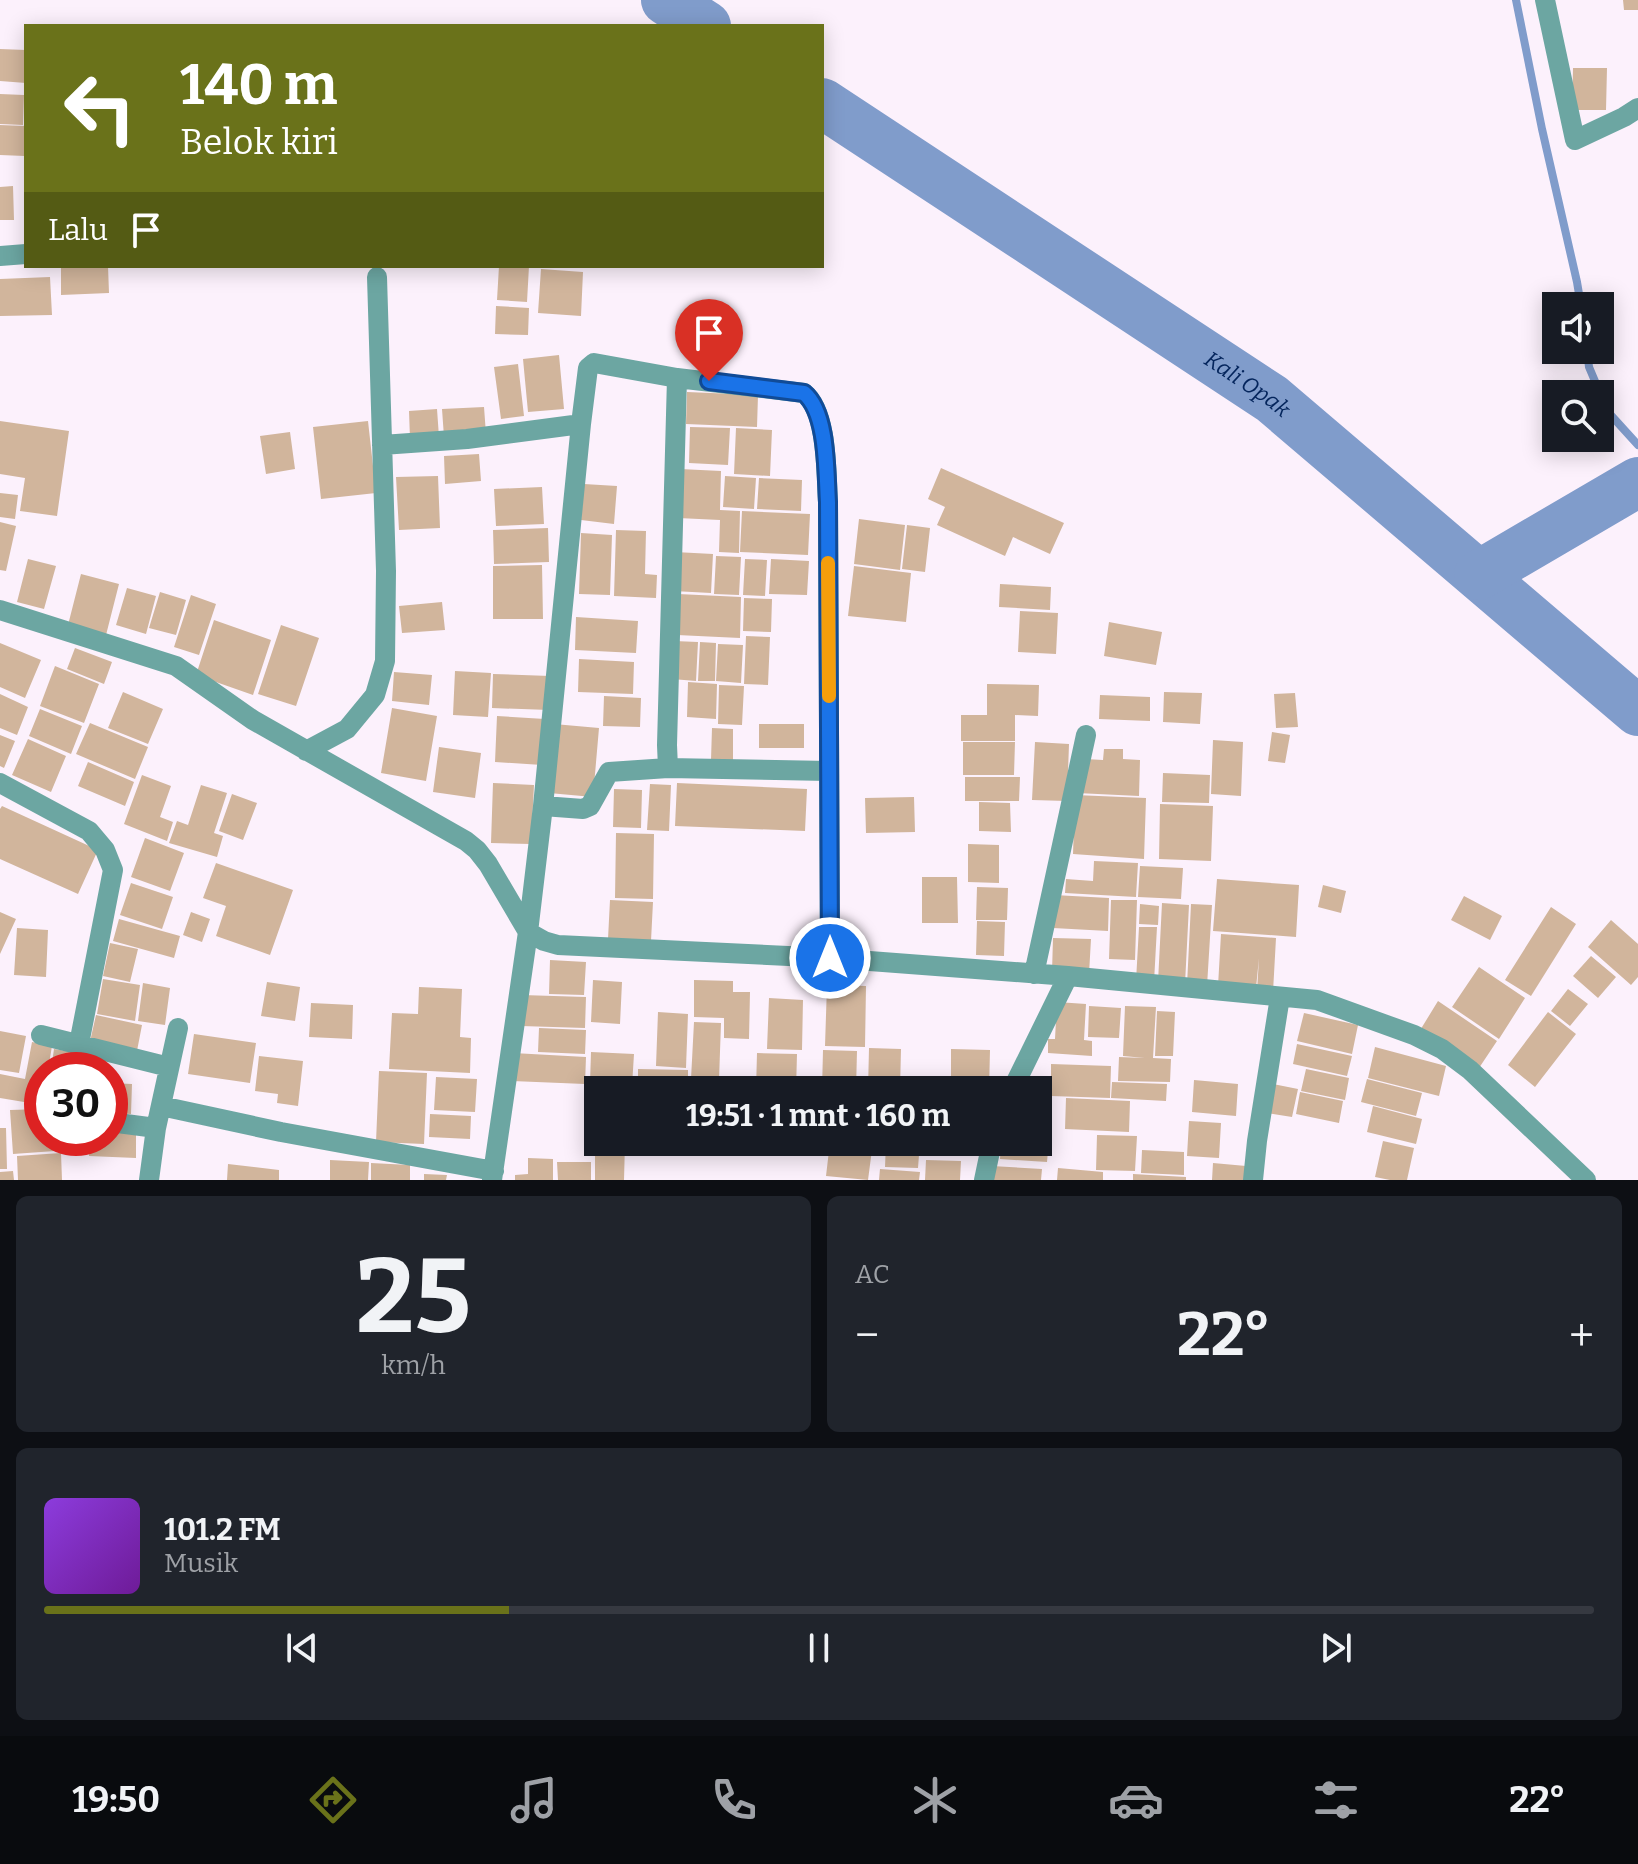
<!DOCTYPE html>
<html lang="id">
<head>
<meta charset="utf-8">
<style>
  body { margin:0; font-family:Bitter,serif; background:#20242c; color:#f1f3f6; height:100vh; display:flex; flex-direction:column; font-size:30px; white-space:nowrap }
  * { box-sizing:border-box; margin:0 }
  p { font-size:26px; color:#9ea1a6 }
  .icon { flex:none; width:44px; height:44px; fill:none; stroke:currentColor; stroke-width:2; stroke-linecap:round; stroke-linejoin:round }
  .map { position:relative; height:1180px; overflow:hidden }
  .sheet { display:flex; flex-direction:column; gap:16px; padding:16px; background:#0d0f14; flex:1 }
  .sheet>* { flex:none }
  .guide { position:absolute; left:24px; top:24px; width:800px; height:244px; border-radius:0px; box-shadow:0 4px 20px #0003; background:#6a721a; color:#fff; overflow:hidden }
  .fabs { position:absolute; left:1542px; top:292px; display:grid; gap:16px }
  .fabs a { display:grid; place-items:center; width:72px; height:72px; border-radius:0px; background:#171b24; box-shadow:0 4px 20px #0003; font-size:40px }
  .speed { position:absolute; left:24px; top:1052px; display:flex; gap:16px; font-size:40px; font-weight:700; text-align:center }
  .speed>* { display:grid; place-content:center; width:104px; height:104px; border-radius:50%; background:#171b24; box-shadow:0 4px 20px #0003; line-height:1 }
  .speed .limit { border:12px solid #d22; background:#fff; color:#111 }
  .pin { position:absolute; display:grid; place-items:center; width:68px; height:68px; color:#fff; margin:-82px -34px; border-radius:50% 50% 50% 0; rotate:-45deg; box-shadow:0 0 8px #0007 }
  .pin .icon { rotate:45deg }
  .me { position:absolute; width:88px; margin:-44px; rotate:0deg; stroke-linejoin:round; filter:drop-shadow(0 0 6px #0008) }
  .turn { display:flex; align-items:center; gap:28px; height:168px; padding:0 24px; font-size:36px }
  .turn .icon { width:104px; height:104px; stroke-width:2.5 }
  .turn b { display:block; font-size:56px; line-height:68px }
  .then { display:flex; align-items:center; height:76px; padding:0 24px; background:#0003; gap:16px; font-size:30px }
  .big { font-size:60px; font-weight:700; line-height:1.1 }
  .sheet .widget { flex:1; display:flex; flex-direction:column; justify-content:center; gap:12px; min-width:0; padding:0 28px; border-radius:12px; background:#20242c }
  .sheet .dial { align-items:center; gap:0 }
  .dial b { font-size:104px; line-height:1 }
  .song { display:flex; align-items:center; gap:24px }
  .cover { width:96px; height:96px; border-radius:12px; background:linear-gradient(135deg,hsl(270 70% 55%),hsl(280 70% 35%)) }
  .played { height:8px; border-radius:4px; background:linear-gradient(90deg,#6a721a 30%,#363941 30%) }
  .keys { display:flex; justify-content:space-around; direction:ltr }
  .heat { display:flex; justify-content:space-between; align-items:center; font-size:44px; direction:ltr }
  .sheet .tiles { flex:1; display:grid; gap:16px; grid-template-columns:1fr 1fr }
  .widget:last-child { grid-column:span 2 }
  .trip { position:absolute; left:584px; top:1076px; width:468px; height:80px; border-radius:0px; background:#171b24; box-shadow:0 4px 20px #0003; font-weight:700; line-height:80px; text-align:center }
  .menu { display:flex; height:128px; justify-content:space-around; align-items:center; background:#090b0e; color:#9ea1a6 }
  .menu .icon { width:56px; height:56px }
  .menu .active { color:#6a721a }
  .menu b { font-size:36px; color:#f1f3f6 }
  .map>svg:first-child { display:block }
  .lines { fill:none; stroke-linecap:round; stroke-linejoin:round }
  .stream { stroke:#809ccb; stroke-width:8 }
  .river { stroke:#809ccb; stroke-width:50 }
  .building { fill:#d1b59c }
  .minor { stroke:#6ca6a2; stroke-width:20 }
  .route-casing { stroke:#114b97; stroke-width:20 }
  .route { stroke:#1a73e8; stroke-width:14 }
  .slow { stroke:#f59e0b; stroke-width:14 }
  .labels { text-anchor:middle; stroke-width:8; stroke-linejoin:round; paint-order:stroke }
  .water-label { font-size:22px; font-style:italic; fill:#04255c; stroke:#fff }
</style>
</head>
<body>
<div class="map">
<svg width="1638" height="1180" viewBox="0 0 1638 1180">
  <rect width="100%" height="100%" fill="#fcf1fc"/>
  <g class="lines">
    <path class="stream" d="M1516 0 1542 129 1577 282 1581 306
      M1587 350 1589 367 1608 412 1638 445"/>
    <g class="river">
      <path d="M666 0 706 26"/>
      <path id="s1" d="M822 103 1272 399 1638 711"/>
      <path d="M1479 575 1638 482"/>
    </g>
  </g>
  <path class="building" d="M1623 0H1638V10H1624Z
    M0 49 26 50V83L0 81Z
    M1573 68H1607L1606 110H1572Z
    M0 94 24 95 23 125 0 124Z
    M0 125 26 126 25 156 0 155Z
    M13 186 14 220H0V187Z
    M61 266H108L109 293 61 295Z
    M499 266H529L527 302 497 300Z
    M541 269 583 272 581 316 538 313Z
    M50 277 52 315 0 316V279Z
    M496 306 529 308 528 335 495 334Z
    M559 355 564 409 528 412 523 359Z
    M518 364 524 416 501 419 494 367Z
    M687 392 758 395 757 427 686 424Z
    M484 407 486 434 444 437 442 409Z
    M437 409 439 437 410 439 409 411Z
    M0 421 69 431 57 516 20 511 25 478 0 474Z
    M368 421 376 493 321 499 313 427Z
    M690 427 730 428 728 465 689 463Z
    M736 428 772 430 770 476 734 474Z
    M290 432 295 469 266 474 260 436Z
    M479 454 481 481 445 484 444 456Z
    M941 468 1064 523 1050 554 1013 537 1005 556 937 525 945 507 928 499Z
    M680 469 721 471 720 510 740 511 739 553 719 552 720 520 678 518Z
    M438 476 440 528 399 530 396 477Z
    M725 476 756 478 754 509 723 507Z
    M759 478 802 480 801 511 757 509Z
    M584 484 617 486 614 524 581 520Z
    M542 487 544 524 496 526 494 489Z
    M0 493 18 495 15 519 0 517Z
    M742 511 810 514 808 555 740 552Z
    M859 519 905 525 900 570 854 564Z
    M0 522 16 526 6 571 0 570Z
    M907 525 930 528 925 572 902 569Z
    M548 528 549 562 494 564 493 530Z
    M616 530 646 531 645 574 657 575 656 598 614 596Z
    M581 533 612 535 610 595 579 594Z
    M675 552 713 554 711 593 673 591Z
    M716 556 741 557 739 595 714 594Z
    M28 559 56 566 44 609 17 602Z
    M745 559 767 560 765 596 743 595Z
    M771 559 809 561 807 595 769 594Z
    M542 565 543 619H493V566Z
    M854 566 911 573 906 622 848 616Z
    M81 574 119 584 106 635 68 625Z
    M1000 584 1051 587 1050 610 999 607Z
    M127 588 156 596 146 634 116 625Z
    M160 592 186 600 176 635 149 628Z
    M678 594 741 597 740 638 677 635Z
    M191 595 216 604 199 655 174 647Z
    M744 598 772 599 771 632 743 631Z
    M442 602 445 630 402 633 399 606Z
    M1020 611 1058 613 1056 654 1018 652Z
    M576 617 638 621 636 653 575 650Z
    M214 620 271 640 253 695 196 675Z
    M1109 622 1162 632 1156 665 1104 656Z
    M281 625 319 638 296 706 258 694Z
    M746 636 770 637 768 685 744 684Z
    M674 641 698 642 696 681 672 679Z
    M700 642 716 643 715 681H698Z
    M0 643 41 660 25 698 0 687Z
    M718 644 743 645 741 683 716 681Z
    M75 648 112 662 104 684 67 669Z
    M579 659 634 662 633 694 578 692Z
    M55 666 99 684 84 723 40 706Z
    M455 671 491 673 488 717 453 715Z
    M394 672 432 675 429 705 392 701Z
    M493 674 550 676 549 710 492 708Z
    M688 682 717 684 716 719 687 717Z
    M987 684 1039 685 1038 716 1015 715V741H961V715H987Z
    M719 685 744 686 742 725 718 724Z
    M123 692 163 709 148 744 108 728Z
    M1164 692 1202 693 1200 724 1163 722Z
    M1295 693 1298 727 1276 728 1274 694Z
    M0 694 28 707 17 735 0 728Z
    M1100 695 1150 697V721L1099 719Z
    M604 696 641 698 640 727 603 726Z
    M392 708 437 716 426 781 381 773Z
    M40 709 82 726 71 754 29 736Z
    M497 716 545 719 542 765 495 762Z
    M90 723 148 747 135 779 76 754Z
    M554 724 599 728 593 797 549 793Z
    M759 724H804V748H759Z
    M712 728 733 729V761L711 760Z
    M1272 732 1290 735 1285 763 1268 761Z
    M0 735 15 741 4 768 0 766Z
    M28 739 66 756 51 792 12 775Z
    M1213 740 1243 742 1241 796 1211 794Z
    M963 742H1015L1014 775H963Z
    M1035 742 1069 744 1067 801 1032 800Z
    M439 747 481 753 475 798 433 792Z
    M1104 749H1123V759L1140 760 1139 796 1077 793 1085 759 1103 760Z
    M88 762 134 782 125 806 78 786Z
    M1163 773 1210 775 1209 803 1162 802Z
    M142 775 171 786 160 817 173 822 167 841 124 824Z
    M965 777H1020L1019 801H965Z
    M493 783 534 785 531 844 491 843Z
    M677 783 807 789 805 831 675 826Z
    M650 784 671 785 669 831 647 830Z
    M201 785 227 793 214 833 223 836 217 857 169 843 177 821 188 825Z
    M614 789 642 790 641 828 613 827Z
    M232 794 257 803 243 840 219 831Z
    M1075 795 1146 798 1144 859 1073 854Z
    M914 797 915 832 866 833 865 798Z
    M979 802 1010 803 1011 832 979 831Z
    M1160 804 1213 806 1211 861 1159 859Z
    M2 806 98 850 78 894 0 859V809Z
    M616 833 654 834 653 899 615 898Z
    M145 838 184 853 170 891 131 877Z
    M968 844 999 845V883L968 882Z
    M1094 861 1138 863 1136 897 1065 893 1066 879 1093 881Z
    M216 863 293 890 270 955 216 936 226 906 203 898Z
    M1140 866 1183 868 1181 899 1138 897Z
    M922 877H957L958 923H922Z
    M1217 879 1299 885 1296 937 1213 931Z
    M131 883 173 897 162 929 120 915Z
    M1323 885 1346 891 1341 913 1318 907Z
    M977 887 1008 888 1007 920H976Z
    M1054 895 1109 898 1108 931 1053 928Z
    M1464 896 1502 916 1490 940 1451 920Z
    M610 900 653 902 651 941 608 939Z
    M1111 900H1137L1135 960 1109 959Z
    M1162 903 1189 905 1185 984 1158 982Z
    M1140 904 1159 906 1158 925 1139 924Z
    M1191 904 1212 905 1207 986 1187 985Z
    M1551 907 1576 924 1531 996 1505 980Z
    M0 912 16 919 0 954Z
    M191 912 210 919 202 942 183 935Z
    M119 919 180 936 174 958 113 941Z
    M1611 920 1638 944V977L1631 985 1588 947Z
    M977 921 1005 922 1004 956 976 955Z
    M1139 927H1157L1154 982 1136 981Z
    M17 928 48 930 46 977 14 975Z
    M1221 934 1276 938 1273 992 1257 991 1259 958 1256 988 1218 986Z
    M1053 938 1091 939 1089 974 1052 972Z
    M110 943 138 949 130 982 103 976Z
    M1591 956 1616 977 1598 998 1573 976Z
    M550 960 586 962 584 995 549 994Z
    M1479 967 1525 998 1499 1039 1452 1007Z
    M103 979 140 985 135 1021 97 1014Z
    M593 980 622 982 620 1024 591 1022Z
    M694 980 733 981V992H750L749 1039 724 1038V1018L694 1017Z
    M267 982 300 987 295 1021 261 1016Z
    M143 983 170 988 165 1025 138 1021Z
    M827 985 866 986 865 1047 825 1046Z
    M419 987 462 989 460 1037 471 1038 470 1073 389 1069 392 1013 418 1014Z
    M1568 989 1588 1004 1570 1026 1551 1011Z
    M522 995 586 997 585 1028 521 1026Z
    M769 998 803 1000 802 1050 767 1049Z
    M1438 1001 1497 1041 1477 1071 1419 1032Z
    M1057 1002 1086 1004 1084 1040 1092 1041V1056L1048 1053V1039H1055Z
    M311 1003 353 1005 352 1039 309 1037Z
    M1089 1006 1121 1008 1119 1038 1088 1037Z
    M1125 1006 1156 1007 1153 1058 1171 1059 1170 1082 1118 1081 1119 1057 1145 1058 1123 1056Z
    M1157 1011 1175 1012 1173 1056H1155Z
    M658 1012 688 1014 686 1068 656 1066Z
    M1548 1012 1576 1034 1535 1087 1508 1065Z
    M1304 1013 1358 1025 1352 1054 1297 1041Z
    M96 1015 142 1025 136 1056 89 1046Z
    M694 1022 721 1023 719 1080 691 1079Z
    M539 1028 586 1030 585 1054 538 1052Z
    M0 1031 26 1036 19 1073 0 1070Z
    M194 1034 256 1043 250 1083 188 1074Z
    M32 1042 52 1046 48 1070H42V1105L0 1098V1074L25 1079Z
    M1297 1044 1352 1056 1347 1076 1293 1064Z
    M1375 1047 1446 1066 1439 1096 1368 1078Z
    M869 1048 901 1049 900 1090H868Z
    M54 1049 85 1054 83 1070H51Z
    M951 1049 990 1050 989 1090 951 1089Z
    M823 1050 857 1051 856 1090H822Z
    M591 1052 634 1054 632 1086 590 1084Z
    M513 1053 586 1057 585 1084 512 1081Z
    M757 1053 797 1054 796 1090H756Z
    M259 1056 303 1061 298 1106 277 1103 278 1094 255 1091Z
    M1051 1064 1111 1066 1110 1098 1051 1096Z
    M638 1069 688 1070V1090H638Z
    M1306 1069 1349 1078 1345 1100 1301 1091Z
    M379 1071 427 1073 424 1144 376 1142Z
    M436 1077 477 1079 475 1112 434 1110Z
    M1367 1079 1422 1093 1416 1116 1361 1102Z
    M1194 1080 1238 1084 1236 1116 1192 1112Z
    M1112 1082 1167 1084 1166 1101 1111 1098Z
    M110 1083 132 1084 131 1114 110 1113Z
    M702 1083 736 1085V1090H702Z
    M1273 1084 1298 1089 1292 1117 1267 1113Z
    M1300 1092 1343 1101 1339 1123 1296 1114Z
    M1066 1098 1130 1101 1129 1132 1065 1129Z
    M1373 1106 1422 1119 1416 1144 1367 1132Z
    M42 1109V1138H54L55 1151 13 1154 10 1110Z
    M430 1114 471 1116 470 1139 429 1137Z
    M1189 1121 1221 1123 1219 1158 1187 1156Z
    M0 1128H6L7 1169H0Z
    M1038 1128 1050 1129 1047 1162 1000 1159 1001 1142H1038Z
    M110 1132 136 1133V1158L89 1156 90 1138H110Z
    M1097 1135 1137 1136 1135 1171 1096 1170Z
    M1383 1141 1414 1148 1407 1180H1390L1375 1177Z
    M830 1142H873L868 1180 826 1176Z
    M886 1142H920L918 1168 885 1167Z
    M923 1142H960L958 1156 922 1154Z
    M595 1143H625L624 1180H595Z
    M1142 1150 1184 1152V1175L1141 1173Z
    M61 1153 62 1180H18L17 1156Z
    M528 1158 553 1159V1180H515V1175L528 1174Z
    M330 1160 369 1162 368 1180H330Z
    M926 1160 961 1161 960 1180H925Z
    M557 1162H591V1180H558Z
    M371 1163 410 1165V1180H371Z
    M1213 1163 1246 1166 1245 1180H1212Z
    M228 1164 279 1170V1180H227Z
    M992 1166 1042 1169 1041 1180H990Z
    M1058 1168 1103 1172V1180H1057Z
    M880 1169 920 1172 919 1180H879Z
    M13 1171 14 1180H0V1172Z
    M424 1174 447 1175 446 1180H424Z
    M1133 1174 1186 1177V1180H1133Z"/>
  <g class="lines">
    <path class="minor" d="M1545 0 1575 140 1624 117 1638 108
      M0 256 26 254
      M382 445 467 439 581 424
      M0 610 176 666 253 720 466 841 477 850 488 864 528 932 544 941 558 945 830 958 1068 976 1317 1000 1414 1035 1442 1049 1470 1070 1586 1180
      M306 751 347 729 375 695 385 661 386 571 377 277
      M668 768 829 771
      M0 783 89 831 105 850 113 870 79 1044
      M543 806 583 809 590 806 609 772 668 768 667 745 677 378
      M1034 974 1086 735
      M41 1035 169 1067
      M1012 1090 1068 976
      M161 1106 281 1132 494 1171
      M110 1122 156 1128
      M149 1180 156 1128 178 1028
      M492 1180 528 932 543 806 581 424 588 368 594 363 677 378 804 393C828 412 826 473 828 502L830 958
      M984 1180 992 1142
      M1253 1180 1257 1141 1280 997"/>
  </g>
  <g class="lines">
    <defs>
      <path id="route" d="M709 381 804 393C828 413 826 473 828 502L830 958"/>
    </defs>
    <use href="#route" class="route-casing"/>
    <use href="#route" class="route"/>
    <path class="slow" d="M828 563 829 696"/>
  </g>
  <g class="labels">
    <g class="water-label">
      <text dy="8" stroke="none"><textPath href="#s1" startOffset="510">Kali Opak</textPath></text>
    </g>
  </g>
</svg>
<div class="fabs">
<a><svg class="icon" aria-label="sound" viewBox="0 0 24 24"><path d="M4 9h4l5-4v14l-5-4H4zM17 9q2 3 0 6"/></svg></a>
<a><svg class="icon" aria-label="search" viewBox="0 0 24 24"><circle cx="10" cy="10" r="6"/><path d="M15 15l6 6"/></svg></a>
</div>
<div class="speed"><div class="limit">30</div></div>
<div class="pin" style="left:709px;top:381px;background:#d93025"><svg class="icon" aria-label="arrive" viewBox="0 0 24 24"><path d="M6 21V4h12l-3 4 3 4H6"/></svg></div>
<svg class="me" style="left:830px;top:958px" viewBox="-20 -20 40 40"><circle r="17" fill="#1a73e8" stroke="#fff" stroke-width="3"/><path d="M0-11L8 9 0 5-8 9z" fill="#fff"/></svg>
<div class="trip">19:51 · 1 mnt · 160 m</div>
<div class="guide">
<div class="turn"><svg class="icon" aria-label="left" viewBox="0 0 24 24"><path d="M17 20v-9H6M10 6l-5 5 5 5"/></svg><div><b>140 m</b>Belok kiri</div></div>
<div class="then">Lalu<svg class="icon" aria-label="arrive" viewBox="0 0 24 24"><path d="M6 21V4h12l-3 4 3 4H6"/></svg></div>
</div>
</div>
<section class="sheet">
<div class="tiles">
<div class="widget dial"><b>25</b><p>km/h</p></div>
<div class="widget"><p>AC</p>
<div class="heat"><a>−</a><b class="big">22°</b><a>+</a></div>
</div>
<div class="widget">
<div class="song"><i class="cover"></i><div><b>101.2 FM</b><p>Musik</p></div></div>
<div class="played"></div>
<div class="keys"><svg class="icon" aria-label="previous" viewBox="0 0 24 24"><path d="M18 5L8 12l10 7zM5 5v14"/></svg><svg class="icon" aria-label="pause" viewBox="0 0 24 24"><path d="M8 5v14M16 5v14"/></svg><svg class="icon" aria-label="next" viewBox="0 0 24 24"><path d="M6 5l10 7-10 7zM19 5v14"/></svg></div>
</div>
</div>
</section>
<nav class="menu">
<b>19:50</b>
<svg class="icon active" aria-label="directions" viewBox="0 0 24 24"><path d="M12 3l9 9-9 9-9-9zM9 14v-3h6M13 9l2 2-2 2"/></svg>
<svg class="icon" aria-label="music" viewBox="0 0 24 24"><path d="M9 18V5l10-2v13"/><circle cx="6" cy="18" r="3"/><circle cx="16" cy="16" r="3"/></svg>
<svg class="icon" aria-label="phone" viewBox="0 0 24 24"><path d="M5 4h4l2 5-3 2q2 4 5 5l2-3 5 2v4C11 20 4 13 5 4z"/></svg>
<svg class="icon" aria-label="climate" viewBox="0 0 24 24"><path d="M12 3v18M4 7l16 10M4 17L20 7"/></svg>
<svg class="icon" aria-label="car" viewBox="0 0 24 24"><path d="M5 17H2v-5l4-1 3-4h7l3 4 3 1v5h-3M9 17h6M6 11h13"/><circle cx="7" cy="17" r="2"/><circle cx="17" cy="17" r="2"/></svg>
<svg class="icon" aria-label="filters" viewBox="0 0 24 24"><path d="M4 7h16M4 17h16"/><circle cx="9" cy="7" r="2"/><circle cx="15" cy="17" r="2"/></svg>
<b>22°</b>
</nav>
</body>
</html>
